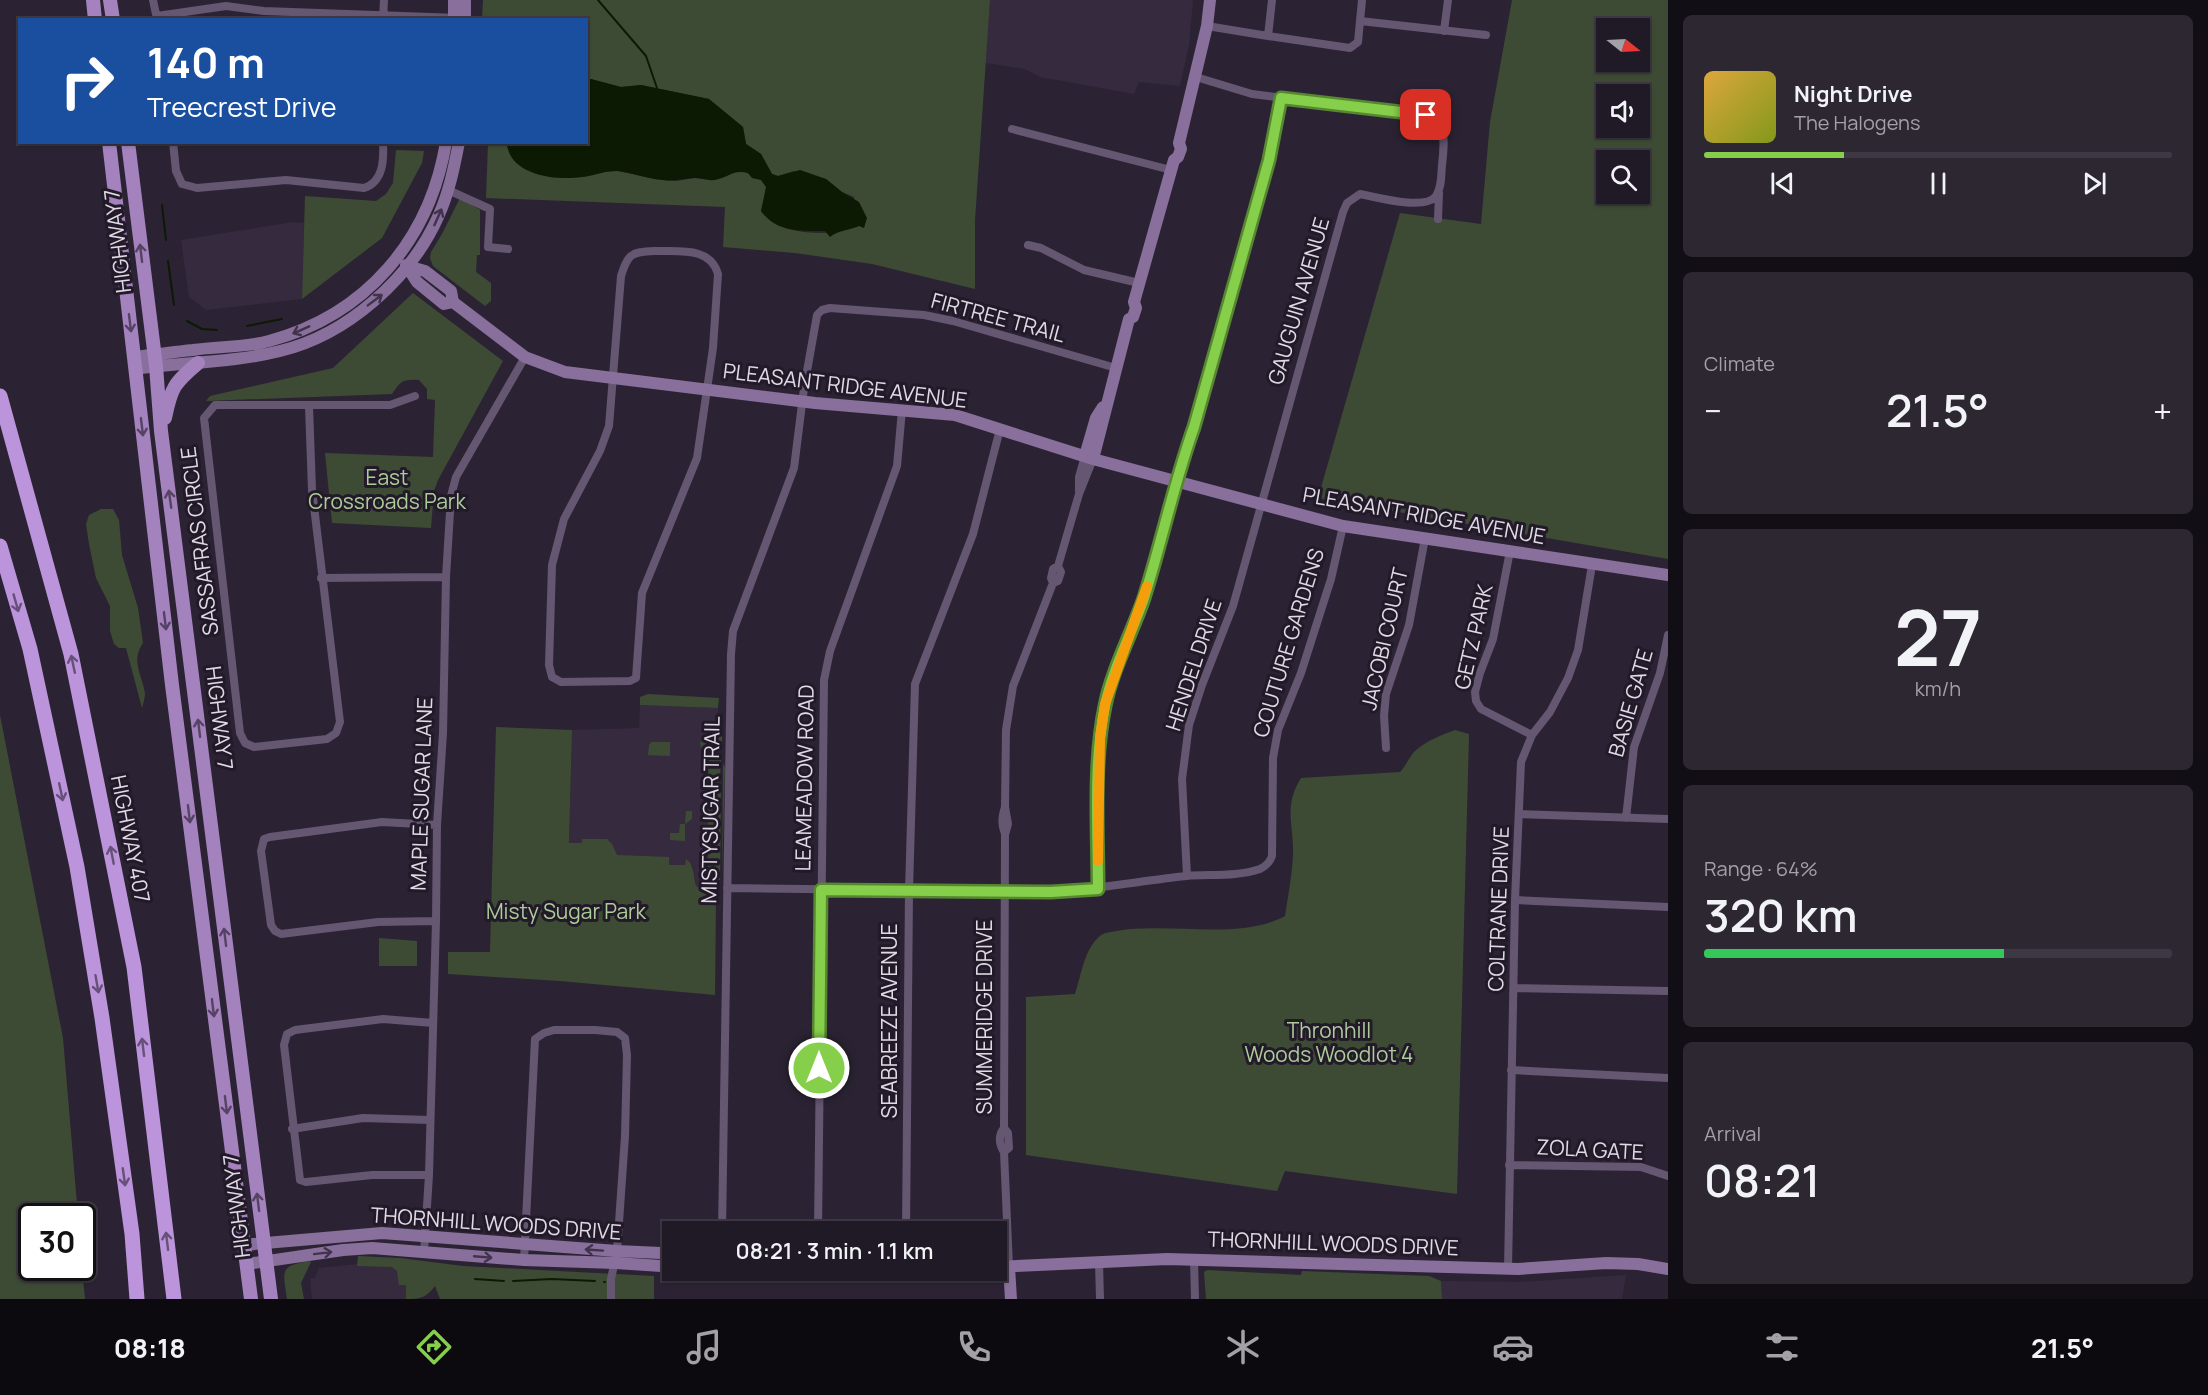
<!DOCTYPE html>
<html lang="en">
<head>
<meta charset="utf-8">
<style>
  body { margin:0; font-family:Manrope,sans-serif; background:#2d2732; color:#f1f3f6; height:100vh; display:flex; flex-direction:column; font-size:22px; white-space:nowrap }
  * { box-sizing:border-box; margin:0 }
  p { font-size:20px; color:#a2a1a7 }
  .icon { flex:none; width:33px; height:33px; fill:none; stroke:currentColor; stroke-width:2; stroke-linecap:round; stroke-linejoin:round }
  .map { position:relative; flex:1; overflow:hidden }
  .drawer { display:flex; flex-direction:column; gap:15px; padding:15px; background:#120e15; width:540px }
  .drawer>* { flex:none }
  .banner { position:absolute; left:18px; top:18px; width:570px; height:126px; border-radius:0px; box-shadow:0 2px 4px #0004,0 0 0 2px #3d3843; background:#1a4fa0; color:#fff; overflow:hidden }
  .needle { width:39px; rotate:108deg }
  .buttons { position:absolute; left:1596px; top:18px; display:grid; gap:12px }
  .buttons a { display:grid; place-items:center; width:54px; height:54px; border-radius:0px; background:#201a26; box-shadow:0 2px 4px #0004,0 0 0 2px #3d3843; font-size:30px }
  .speed { position:absolute; left:18px; top:1203px; display:flex; gap:12px; font-size:30px; font-weight:700; text-align:center }
  .speed>* { display:grid; place-content:center; width:78px; height:78px; border-radius:50%; background:#201a26; box-shadow:0 2px 4px #0004,0 0 0 2px #3d3843; line-height:1 }
  .speed .limit { border:3px solid #111; border-radius:9px; background:#fff; color:#111 }
  .pin { position:absolute; display:grid; place-items:center; width:51px; height:51px; color:#fff; margin:-26px; border-radius:12px; box-shadow:0 3px 9px #0006 }
  .me { position:absolute; width:66px; margin:-33px; rotate:0deg; stroke-linejoin:round; filter:drop-shadow(0 0 4px #0008) }
  .turn { display:flex; align-items:center; gap:21px; height:126px; padding:0 30px; font-size:27px }
  .turn .icon { width:78px; height:78px; stroke-width:2.5 }
  .turn b { display:block; font-size:42px; line-height:51px }
  .big { font-size:45px; font-weight:600; line-height:1.1 }
  .drawer .widget { flex:1; display:flex; flex-direction:column; justify-content:center; gap:9px; min-width:0; padding:0 21px; border-radius:9px; background:#2d2732 }
  .drawer .dial { align-items:center; gap:0 }
  .dial b { font-size:78px; line-height:1 }
  .song { display:flex; align-items:center; gap:18px }
  .cover { width:72px; height:72px; border-radius:9px; background:linear-gradient(135deg,hsl(40 70% 55%),hsl(70 70% 35%)) }
  .played { height:6px; border-radius:3px; background:linear-gradient(90deg,#86cf4b 30%,#3d3843 30%) }
  .keys { display:flex; justify-content:space-around; direction:ltr }
  .heat { display:flex; justify-content:space-between; align-items:center; font-size:33px; direction:ltr }
  .charge { height:9px; border-radius:4px; background:linear-gradient(90deg,#34c759 64%,#3d3843 0) }
  .trip { position:absolute; left:662px; top:1221px; width:345px; height:60px; border-radius:0px; background:#201a26; box-shadow:0 2px 4px #0004,0 0 0 2px #3d3843; font-weight:600; line-height:60px; text-align:center }
  .menu { display:flex; height:96px; justify-content:space-around; align-items:center; background:#0d0a0f; color:#a2a1a7 }
  .menu .icon { width:42px; height:42px }
  .menu .active { color:#86cf4b }
  .menu b { font-size:27px; color:#f1f3f6 }
  main { display:flex; flex:1; min-height:0 }
  .map>svg:first-child { display:block }
  .built { fill:#362a3f }
  .green { fill:#3d4b34; fill-rule:evenodd }
  .water { fill:#0c1a03 }
  .lines { fill:none; stroke-linecap:round; stroke-linejoin:round }
  .stream { stroke:#0c1a03; stroke-width:2 }
  .street { stroke:#655672; stroke-width:8 }
  .secondary { stroke:#886f9c; stroke-width:12 }
  .primary { stroke:#a382bd; stroke-width:14 }
  .highway { stroke:#bb94db; stroke-width:15 }
  .oneway { stroke:#41334c }
  .oneway2 { stroke:#564364 }
  .oneway3 { stroke:#675079 }
  .route-casing { stroke:#578731; stroke-width:15 }
  .route { stroke:#86cf4b; stroke-width:10 }
  .slow { stroke:#f59e0b; stroke-width:10 }
  .labels { text-anchor:middle; stroke-width:6; stroke-linejoin:round; paint-order:stroke }
  .street-label { font-size:21px; fill:#e0dae5; stroke:#221929 }
  .park-label { font-size:21px; fill:#accc98; stroke:#221929 }
</style>
</head>
<body>
<main>
<div class="map">
<svg width="1668" height="1299" viewBox="0 0 1668 1299">
  <rect width="100%" height="100%" fill="#2b2333"/>
  <path class="built" d="M990 0H1193L1189 45 1180 86 1139 82 1134 94 1040 77 1025 69 985 63Z
    M293 222 304 223 302 299 206 310 189 297 181 240Z
    M640 705 718 708 716 896 696 886 693 866 686 860 685 865H668L669 858 606 856 582 839V843H569L572 730 639 728Z
    M368 1263 406 1266V1299H312L310 1279 315 1278 319 1268Z
    M1626 1275 1622 1299H1442L1441 1281 1519 1282Z"/>
  <path class="green" d="M483 0H990L975 220V289L872 264 795 253 723 247 725 207 486 198 488 143H507V147L537 174 555 177H583L601 172 617 171 663 180 677 181 694 178 715 180 732 172 743 171 761 180 767 187 761 211C779 237 833 237 859 226L854 197 842 192 826 179 794 171 778 176 772 174 761 154 746 144 743 127 709 99 641 85 621 87 587 78 586 20H482Z
    M1512 0H1668V559L1318 498 1400 213 1481 224 1490 122ZM1606 28H1640V62H1606ZM1606 94H1640V128H1606ZM1606 160H1640V194H1606Z
    M396 150 424 151 422 163 382 238 302 299 305 196 376 201 386 194 393 183Z
    M460 198 480 210V255H477L476 272 491 283V301L485 306 433 266 430 258 431 252 442 234Z
    M413 293 503 361 438 480 434 491 431 528 332 523 325 453 433 457 435 400 427 399V389L419 380C402 379 401 381 392 394L206 401 210 396 333 368Z
    M101 509H113L119 520 122 555 138 608 143 643C130 662 143 676 145 694 145 698 143 704 142 708L126 648H119L114 644 110 631V606L96 578 89 544 86 524 89 515Z
    M648 694 719 698 718 708 640 705V697Z
    M0 715 63 1038 78 1216H32V1268H82L85 1299H0Z
    M496 727 572 730 569 843H582V839H607L612 844 617 855 669 857V865H685L686 859C695 865 693 876 696 886L716 896 715 995 560 981 448 974V952H490Z
    M712 728 722 732V742L718 744 701 748 700 742 708 737Z
    M1455 730 1469 734 1457 1194 1285 1171 1277 1191 1026 1155V997L1075 994C1081 976 1084 949 1100 936 1104 932 1112 932 1117 931 1168 922 1240 941 1285 916 1288 897 1292 875 1293 855 1294 824 1283 807 1301 778L1400 772C1406 766 1409 757 1415 751 1426 741 1441 735 1455 730Z
    M651 742H670V756L648 755 649 745Z
    M711 758 721 760 720 775H708V763Z
    M723 763 725 767 722 879Z
    M708 780 721 783 720 880H711L708 874Z
    M686 811H692V819L685 824V841L670 840V833H679L680 824H685Z
    M379 938 417 941V966H379Z
    M358 1256 400 1258 463 1266 654 1276V1299H440L435 1286C426 1298 420 1299 406 1299V1285H399L397 1271 392 1267 357 1266Z
    M310 1261 311 1262 301 1283 304 1299H287C283 1270 279 1266 310 1261Z
    M1207 1270 1301 1275 1302 1271 1429 1276 1441 1281 1442 1299H1206L1204 1272Z"/>
  <path class="water" d="M587 78 621 87 641 85 709 99 743 127 746 144 761 154 772 174 778 176 800 170 826 179 842 192 859 202 867 218 864 228 859 226C851 229 835 232 830 237L825 231C800 231 777 233 761 211L766 187 761 180 752 178 748 173C732 169 727 179 714 180 708 181 701 178 695 178 684 178 674 182 663 180 648 179 633 173 618 171 605 170 594 176 582 177 556 181 509 175 507 143L586 142Z"/>
  <g class="lines">
    <path class="stream" d="M598 0 646 56 657 88
      M162 205 166 240
      M168 261 174 305
      M187 321 202 329 217 330
      M247 326 282 319
      M475 1279 504 1281
      M513 1281 552 1279 595 1281
      M604 1282H605"/>
    <path class="street" d="M153 0 157 19
      M1362 0 1360 21 1486 35
      M157 16 226 6 264 11 458 18
      M383 20 384 0
      M1207 26 1268 36 1272 0
      M1444 31 1448 0
      M1268 36 1350 48 1358 42 1360 21
      M1012 129 1171 170
      M173 142 176 171 182 184 197 188 286 180 364 188C383 182 384 161 383 142
      M448 190 490 209 488 247 508 249
      M1438 219 1439 193
      M1028 245 1041 248 1084 270 1139 283
      M654 251C678 252 710 246 718 274L713 348 697 458 642 593 636 678 630 681 561 682 552 677 549 665 552 565 564 519 600 451 609 426 621 276C628 254 631 252 654 251Z
      M309 406 312 490 340 722 336 733 327 739 254 747 245 743 240 733 204 418 215 405H390L415 396
      M1079 491V477L1085 456
      M1510 551 1493 639 1480 673 1475 692 1476 701 1481 709 1532 735
      M321 578 446 577
      M1053 583 1051 578 1053 569 1058 566
      M1386 748 1384 716 1386 694 1409 625 1425 538
      M1520 814 1668 819
      M1626 818 1634 747 1660 673 1668 635
      M1005 834C1001 824 1002 817 1005 807
      M1187 876 1182 779 1189 725 1202 685 1233 606 1343 212 1347 203 1360 194C1376 197 1425 211 1436 196 1442 187 1441 175 1442 165 1444 149 1445 134 1440 119L1426 115 1252 94 1196 77
      M727 888 1051 892C1097 889 1141 881 1186 876 1210 874 1237 877 1260 869 1266 866 1270 863 1272 856L1273 758 1278 730 1301 673 1331 579 1343 526
      M1098 889C1098 829 1093 764 1105 706 1112 669 1132 634 1144 598 1162 541 1174 483 1194 427L1269 160 1282 98
      M1515 900 1668 907
      M436 921 378 922 281 934 275 931 271 925 261 851 264 839 270 837 382 822 437 825
      M1514 988 1668 991
      M1511 1070 1668 1078
      M1004 1128 1008 1133 1009 1148 1004 1152
      M292 1129 363 1118 430 1120
      M1509 1165 1641 1167 1668 1176
      M429 1175H372L306 1182 300 1180 284 1045 287 1034 295 1030 383 1019 433 1023
      M722 1232 731 654 733 631 794 468 804 388 817 315 822 310 830 308 924 315 953 321 1116 368
      M818 1232 824 680 830 651 897 466 902 410
      M906 1232 909 891 915 684 973 534 1000 429
      M424 1252 429 1175 436 921 437 825 443 733 446 577 451 496 456 477 525 357
      M1194 1259 1195 1299
      M524 1260 535 1039 544 1033 554 1030H595L617 1032 625 1038 627 1055 625 1136 617 1251 611 1279V1299
      M1099 1262 1100 1299
      M1009 1267 1004 1152C999 1145 998 1135 1004 1128L1005 835 1008 824 1005 807 1006 730 1013 686 1053 583 1058 581 1061 572 1058 566 1079 494 1093 459
      M1508 1269 1515 900 1521 762 1532 735 1550 712 1568 678 1578 650 1592 565"/>
    <path class="secondary" d="M454 20V0
      M465 20V0
      M406 265 417 282 444 304 453 302
      M407 266 425 271 451 291 453 302 525 357 565 372 815 403 955 415 1093 459 1343 526 1668 575
      M134 357C154 355 173 352 193 350 218 346 244 348 269 341 366 315 430 240 446 142
      M135 369C183 362 232 363 280 351 347 335 410 279 438 217 449 193 454 168 459 142
      M1085 456 1096 418 1103 407
      M1093 459 1129 319 1133 317 1136 308 1134 302 1174 160 1178 157 1181 149 1179 143 1207 26 1210 0
      M243 1245 382 1233 617 1251 661 1253 672 1259
      M247 1264 343 1250 372 1248 524 1260 616 1263 661 1266 672 1261
      M996 1267 1167 1259 1518 1269 1606 1263 1638 1264 1668 1269
      M1009 1267 1011 1299
      M873 1270H931"/>
    <path class="primary" d="M93 0 95 20
      M110 0 113 20
      M109 142 172 685 251 1299
      M128 142 156 366 161 431 271 1299
      M165 418C171 388 174 383 198 363"/>
    <path class="highway" d="M0 396 71 654 134 967 174 1299
      M0 546 30 649 77 867 102 1018 132 1234 137 1299"/>
  </g>
  <defs><path id="oneway-shaft" d="M-6 0H5M1.5-3L5.5 0L1.5 3" fill="none" stroke-width="1.6" stroke-linecap="round" stroke-linejoin="round" transform="scale(1.5)"/></defs>
  <g class="oneway">
    <use href="#oneway-shaft" transform="translate(438 217) rotate(-66)"/>
    <use href="#oneway-shaft" transform="translate(375 300) rotate(-37)"/>
    <use href="#oneway-shaft" transform="translate(301 330) rotate(156)"/>
    <use href="#oneway-shaft" transform="translate(594 1250) rotate(-176)"/>
    <use href="#oneway-shaft" transform="translate(323 1253) rotate(-7)"/>
    <use href="#oneway-shaft" transform="translate(483 1257) rotate(5)"/>
  </g>
  <g class="oneway2">
    <use href="#oneway-shaft" transform="translate(141 253) rotate(-97)"/>
    <use href="#oneway-shaft" transform="translate(130 323) rotate(83)"/>
    <use href="#oneway-shaft" transform="translate(142 427) rotate(83)"/>
    <use href="#oneway-shaft" transform="translate(170 499) rotate(-98)"/>
    <use href="#oneway-shaft" transform="translate(165 621) rotate(83)"/>
    <use href="#oneway-shaft" transform="translate(199 728) rotate(-97)"/>
    <use href="#oneway-shaft" transform="translate(189 814) rotate(83)"/>
    <use href="#oneway-shaft" transform="translate(225 937) rotate(-97)"/>
    <use href="#oneway-shaft" transform="translate(213 1008) rotate(83)"/>
    <use href="#oneway-shaft" transform="translate(226 1105) rotate(83)"/>
    <use href="#oneway-shaft" transform="translate(258 1202) rotate(-97)"/>
  </g>
  <g class="oneway3">
    <use href="#oneway-shaft" transform="translate(16 603) rotate(74)"/>
    <use href="#oneway-shaft" transform="translate(73 664) rotate(-102)"/>
    <use href="#oneway-shaft" transform="translate(61 792) rotate(78)"/>
    <use href="#oneway-shaft" transform="translate(112 855) rotate(-101)"/>
    <use href="#oneway-shaft" transform="translate(97 984) rotate(80)"/>
    <use href="#oneway-shaft" transform="translate(143 1047) rotate(-97)"/>
    <use href="#oneway-shaft" transform="translate(124 1177) rotate(82)"/>
    <use href="#oneway-shaft" transform="translate(167 1241) rotate(-97)"/>
  </g>
  <g class="lines">
    <defs>
      <path id="route" d="M819 1068 821 890 1051 892 1098 889C1098 829 1093 764 1105 706 1112 670 1132 633 1144 598 1162 541 1174 483 1194 427L1269 160 1281 98 1426 115"/>
    </defs>
    <use href="#route" class="route-casing"/>
    <use href="#route" class="route"/>
    <path class="slow" d="M1098 861 1100 738 1105 704 1147 586"/>
  </g>
  <g class="labels">
    <g class="street-label">
      <text transform="translate(118 241) rotate(-97)" y="7">HIGHWAY 7</text>
      <text transform="translate(1299 301) rotate(-74)" y="7">GAUGUIN AVENUE</text>
      <text transform="translate(998 318) rotate(15)" y="7">FIRTREE TRAIL</text>
      <text transform="translate(845 386) rotate(7)" y="7">PLEASANT RIDGE AVENUE</text>
      <text transform="translate(1424 516) rotate(10)" y="7">PLEASANT RIDGE AVENUE</text>
      <text transform="translate(200 541) rotate(-97)" y="7">SASSAFRAS CIRCLE</text>
      <text transform="translate(1474 637) rotate(-77)" y="7">GETZ PARK</text>
      <text transform="translate(1385 639) rotate(-77)" y="7">JACOBI COURT</text>
      <text transform="translate(1289 643) rotate(-73)" y="7">COUTURE GARDENS</text>
      <text transform="translate(1194 665) rotate(-72)" y="7">HENDEL DRIVE</text>
      <text transform="translate(1631 703) rotate(-74)" y="7">BASIE GATE</text>
      <text transform="translate(219 718) rotate(83)" y="7">HIGHWAY 7</text>
      <text transform="translate(805 778) rotate(-89)" y="7">LEAMEADOW ROAD</text>
      <text transform="translate(422 794) rotate(-88)" y="7">MAPLE SUGAR LANE</text>
      <text transform="translate(711 810) rotate(-89)" y="7">MISTYSUGAR TRAIL</text>
      <text transform="translate(130 839) rotate(79)" y="7">HIGHWAY 407</text>
      <text transform="translate(1499 909) rotate(-88)" y="7">COLTRANE DRIVE</text>
      <text transform="translate(985 1017) rotate(-90)" y="7">SUMMERIDGE DRIVE</text>
      <text transform="translate(890 1021) rotate(-90)" y="7">SEABREEZE AVENUE</text>
      <text transform="translate(1590 1150) rotate(3)" y="7">ZOLA GATE</text>
      <text transform="translate(237 1206) rotate(-97)" y="7">HIGHWAY 7</text>
      <text transform="translate(496 1224) rotate(4)" y="7">THORNHILL WOODS DRIVE</text>
      <text transform="translate(1333 1244) rotate(2)" y="7">THORNHILL WOODS DRIVE</text>
    </g>
    <g class="park-label">
      <text x="387" y="485">East<tspan x="387" dy="24">Crossroads Park</tspan></text>
      <text x="566" y="919">Misty Sugar Park</text>
      <text x="1329" y="1038">Thronhill<tspan x="1329" dy="24">Woods Woodlot 4</tspan></text>
    </g>
  </g>
</svg>
<div class="buttons">
<a><svg class="needle" viewBox="-14 -14 28 28"><path d="M0-13l5 13h-10z" fill="#e53935"/><path d="M0 13l5-13h-10z" fill="#a2a1a7"/></svg></a>
<a><svg class="icon" aria-label="sound" viewBox="0 0 24 24"><path d="M4 9h4l5-4v14l-5-4H4zM17 9q2 3 0 6"/></svg></a>
<a><svg class="icon" aria-label="search" viewBox="0 0 24 24"><circle cx="10" cy="10" r="6"/><path d="M15 15l6 6"/></svg></a>
</div>
<div class="speed"><div class="limit">30</div></div>
<div class="pin" style="left:1426px;top:115px;background:#d93025"><svg class="icon" aria-label="arrive" viewBox="0 0 24 24"><path d="M6 21V4h12l-3 4 3 4H6"/></svg></div>
<svg class="me" style="left:819px;top:1068px" viewBox="-20 -20 40 40"><circle r="17" fill="#86cf4b" stroke="#fff" stroke-width="3"/><path d="M0-11L8 9 0 5-8 9z" fill="#fff"/></svg>
<div class="trip">08:21 · 3 min · 1.1 km</div>
<div class="banner">
<div class="turn"><svg class="icon" aria-label="right" viewBox="0 0 24 24"><path d="M7 20v-9h11M14 6l5 5-5 5"/></svg><div><b>140 m</b>Treecrest Drive</div></div>
</div>
</div>
<section class="drawer">
<div class="widget">
<div class="song"><i class="cover"></i><div><b>Night Drive</b><p>The Halogens</p></div></div>
<div class="played"></div>
<div class="keys"><svg class="icon" aria-label="previous" viewBox="0 0 24 24"><path d="M18 5L8 12l10 7zM5 5v14"/></svg><svg class="icon" aria-label="pause" viewBox="0 0 24 24"><path d="M8 5v14M16 5v14"/></svg><svg class="icon" aria-label="next" viewBox="0 0 24 24"><path d="M6 5l10 7-10 7zM19 5v14"/></svg></div>
</div>
<div class="widget"><p>Climate</p>
<div class="heat"><a>−</a><b class="big">21.5°</b><a>+</a></div>
</div>
<div class="widget dial"><b>27</b><p>km/h</p></div>
<div class="widget"><p>Range · 64%</p><b class="big">320 km</b><div class="charge"></div></div>
<div class="widget"><p>Arrival</p><b class="big">08:21</b></div>
</section>
</main>
<nav class="menu">
<b>08:18</b>
<svg class="icon active" aria-label="directions" viewBox="0 0 24 24"><path d="M12 3l9 9-9 9-9-9zM9 14v-3h6M13 9l2 2-2 2"/></svg>
<svg class="icon" aria-label="music" viewBox="0 0 24 24"><path d="M9 18V5l10-2v13"/><circle cx="6" cy="18" r="3"/><circle cx="16" cy="16" r="3"/></svg>
<svg class="icon" aria-label="phone" viewBox="0 0 24 24"><path d="M5 4h4l2 5-3 2q2 4 5 5l2-3 5 2v4C11 20 4 13 5 4z"/></svg>
<svg class="icon" aria-label="climate" viewBox="0 0 24 24"><path d="M12 3v18M4 7l16 10M4 17L20 7"/></svg>
<svg class="icon" aria-label="car" viewBox="0 0 24 24"><path d="M5 17H2v-5l4-1 3-4h7l3 4 3 1v5h-3M9 17h6M6 11h13"/><circle cx="7" cy="17" r="2"/><circle cx="17" cy="17" r="2"/></svg>
<svg class="icon" aria-label="filters" viewBox="0 0 24 24"><path d="M4 7h16M4 17h16"/><circle cx="9" cy="7" r="2"/><circle cx="15" cy="17" r="2"/></svg>
<b>21.5°</b>
</nav>
</body>
</html>
